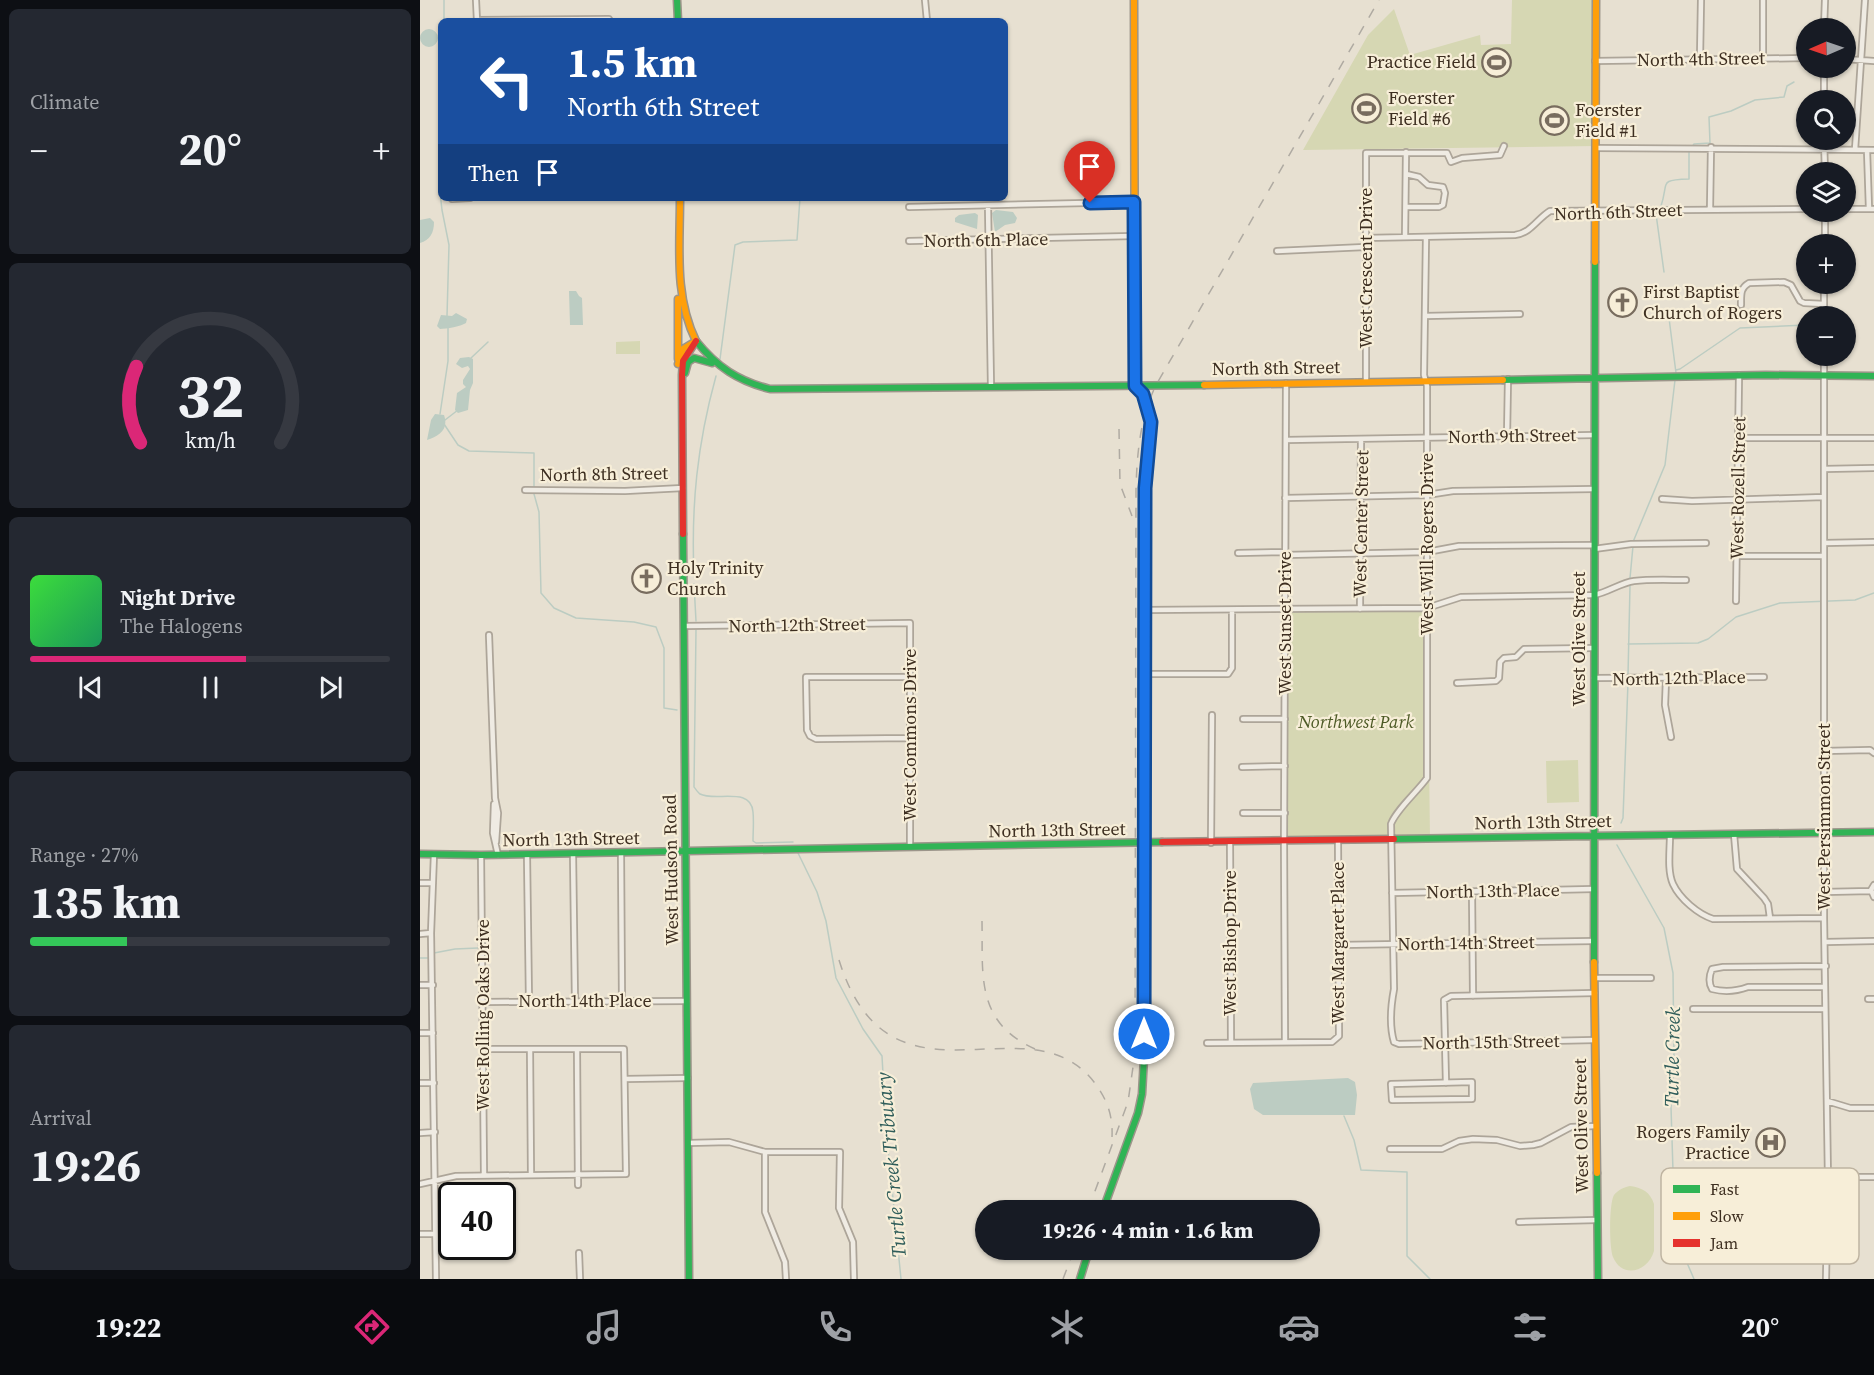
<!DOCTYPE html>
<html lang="en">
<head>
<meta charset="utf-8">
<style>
  body { margin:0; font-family:"Source Serif 4",serif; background:#242831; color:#f1f3f6; height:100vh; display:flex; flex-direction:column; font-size:22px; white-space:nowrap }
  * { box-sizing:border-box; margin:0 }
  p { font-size:20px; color:#9ea1a6 }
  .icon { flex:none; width:33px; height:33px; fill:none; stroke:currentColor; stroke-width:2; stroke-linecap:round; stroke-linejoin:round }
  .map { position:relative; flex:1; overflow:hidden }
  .details { display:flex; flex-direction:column; gap:9px; padding:9px; background:#0d0f14; width:420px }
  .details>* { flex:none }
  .hud { position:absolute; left:18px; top:18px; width:570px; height:183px; border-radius:9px; box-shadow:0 2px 4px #0004; background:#1a4fa0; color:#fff; overflow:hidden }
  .needle { width:39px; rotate:268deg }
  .buttons { position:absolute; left:1376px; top:18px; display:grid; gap:12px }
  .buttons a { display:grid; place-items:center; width:60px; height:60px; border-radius:50%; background:#171b24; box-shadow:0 2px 4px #0004; font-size:30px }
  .speed { position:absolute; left:18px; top:1182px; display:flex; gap:12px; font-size:30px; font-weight:700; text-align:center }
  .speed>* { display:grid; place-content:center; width:78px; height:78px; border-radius:50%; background:#171b24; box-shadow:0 2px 4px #0004; line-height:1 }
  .speed .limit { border:3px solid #111; border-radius:9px; background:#fff; color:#111 }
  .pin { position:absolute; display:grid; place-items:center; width:51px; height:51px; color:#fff; margin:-62px -26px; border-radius:50% 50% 50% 0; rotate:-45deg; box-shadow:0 0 6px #0007 }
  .pin .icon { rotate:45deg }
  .me { position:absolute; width:66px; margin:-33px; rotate:0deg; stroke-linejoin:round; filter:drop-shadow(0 0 4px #0008) }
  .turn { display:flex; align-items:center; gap:21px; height:126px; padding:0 30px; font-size:27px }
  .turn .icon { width:78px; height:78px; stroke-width:2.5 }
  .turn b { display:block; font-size:42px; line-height:51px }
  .then { display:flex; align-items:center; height:57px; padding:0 30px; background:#0003; gap:12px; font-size:22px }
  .big { font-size:45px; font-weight:700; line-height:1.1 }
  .details .tile { flex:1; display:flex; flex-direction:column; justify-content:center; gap:9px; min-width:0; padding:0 21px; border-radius:9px; background:#242831 }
  .details .dial { align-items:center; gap:0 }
  .dial svg { height:156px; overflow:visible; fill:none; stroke:#363941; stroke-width:7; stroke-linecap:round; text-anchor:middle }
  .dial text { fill:#f1f3f6; stroke:none }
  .song { display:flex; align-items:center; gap:18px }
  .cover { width:72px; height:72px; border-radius:9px; background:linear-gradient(135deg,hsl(120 70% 55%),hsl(150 70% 35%)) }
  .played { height:6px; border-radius:3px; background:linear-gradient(90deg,#db2777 60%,#363941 60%) }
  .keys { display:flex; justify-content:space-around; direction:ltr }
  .heat { display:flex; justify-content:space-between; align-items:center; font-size:33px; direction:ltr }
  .charge { height:9px; border-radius:4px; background:linear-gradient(90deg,#34c759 27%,#363941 0) }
  .trip { position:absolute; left:555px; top:1200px; width:345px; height:60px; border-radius:30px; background:#171b24; box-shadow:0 2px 4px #0004; font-weight:700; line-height:60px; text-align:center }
  .tabs { display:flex; height:96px; justify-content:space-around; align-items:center; background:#090b0e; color:#9ea1a6 }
  .tabs .icon { width:42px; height:42px }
  .tabs .selected { color:#db2777 }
  .tabs b { font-size:27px; color:#f1f3f6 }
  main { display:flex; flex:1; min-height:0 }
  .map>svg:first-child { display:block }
  .green { fill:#d6d7b3 }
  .water { fill:#bcccc2 }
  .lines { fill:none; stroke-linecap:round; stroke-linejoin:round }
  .stream { stroke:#bcccc2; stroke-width:1.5 }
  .street-casing { stroke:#ada599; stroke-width:8 }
  .fast-casing { stroke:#9c958a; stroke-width:9 }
  .slow-casing { stroke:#9c958a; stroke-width:9 }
  .jam-casing { stroke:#9c958a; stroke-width:9 }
  .street { stroke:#efebe3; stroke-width:4.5 }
  .fast { stroke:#30b455; stroke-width:6 }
  .slow { stroke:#ff9f0a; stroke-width:6 }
  .jam { stroke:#e5322d; stroke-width:6 }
  .rail { stroke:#afaaa2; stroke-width:1.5; stroke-dasharray:10 10; stroke-linecap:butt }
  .route-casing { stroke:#114b97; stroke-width:15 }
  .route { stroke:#1a73e8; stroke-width:10 }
  .labels { text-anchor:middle; stroke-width:4.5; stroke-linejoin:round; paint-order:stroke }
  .street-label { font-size:18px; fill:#3d2e20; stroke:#f7eed8 }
  .poi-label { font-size:18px; fill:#3d2e20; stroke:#f7eed8; text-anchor:start }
  .park-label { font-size:18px; font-style:italic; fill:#4d5a26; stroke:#f7eed8 }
  .water-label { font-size:20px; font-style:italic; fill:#2f5d5a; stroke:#f7eed8 }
  .key { fill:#f7eed8; stroke:#bfb4a1; stroke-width:1.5 }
  .key-label { font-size:16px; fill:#3d2e20 }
</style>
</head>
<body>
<main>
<section class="details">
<div class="tile"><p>Climate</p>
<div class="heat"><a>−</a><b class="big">20°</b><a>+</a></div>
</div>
<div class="tile dial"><svg viewBox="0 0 100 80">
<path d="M14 69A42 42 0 1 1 86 69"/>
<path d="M14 69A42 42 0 0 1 12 30" stroke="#db2777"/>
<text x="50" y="56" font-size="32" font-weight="700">32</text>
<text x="50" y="72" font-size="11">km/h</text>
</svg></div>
<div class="tile">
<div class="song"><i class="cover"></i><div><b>Night Drive</b><p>The Halogens</p></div></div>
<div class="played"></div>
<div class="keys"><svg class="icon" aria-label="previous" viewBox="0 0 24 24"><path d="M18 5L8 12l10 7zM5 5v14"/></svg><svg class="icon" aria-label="pause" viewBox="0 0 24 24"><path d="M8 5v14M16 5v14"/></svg><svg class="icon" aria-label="next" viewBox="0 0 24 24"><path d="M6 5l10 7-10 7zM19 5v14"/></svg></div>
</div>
<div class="tile"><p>Range · 27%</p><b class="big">135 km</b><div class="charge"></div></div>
<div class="tile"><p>Arrival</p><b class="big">19:26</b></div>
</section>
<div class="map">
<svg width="1454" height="1279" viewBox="0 0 1454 1279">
  <rect width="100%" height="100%" fill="#e7e0d1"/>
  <path class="green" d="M1092 0H1173L1176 146 883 150 948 35 974 9 990 55 1060 35 1061 45 1091 44Z
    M220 341V354H196V342Z
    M1007 608 1010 838 864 841 865 610Z
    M1158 760 1159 802 1127 803 1126 761Z
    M1210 1186C1223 1188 1230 1192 1234 1204V1251C1228 1272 1202 1279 1193 1257 1189 1247 1189 1203 1194 1195 1198 1190 1204 1187 1210 1186Z"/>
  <path class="water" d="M0 38a9 9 0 1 1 18 0a9 9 0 1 1-18 0Z
    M576 210 593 212 597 218 595 223 585 225 575 232 572 213Z
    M555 213 558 215 557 229 535 222V218L539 215Z
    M10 218 14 222C14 233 10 240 0 243V220Z
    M149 291H156L159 296 162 298 163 325H150Z
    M36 313 47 319 46 323C42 326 26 329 20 329L17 326 21 315 32 316Z
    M49 357 53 359V383L50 390 48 410 38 413 35 410 37 393 46 387 43 384V380L50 369 48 366 42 368 36 364 40 358Z
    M15 414 24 415C29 430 19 436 7 440L11 420Z
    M928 1078 935 1082 937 1095 935 1115H843L834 1109 830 1089 833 1083Z"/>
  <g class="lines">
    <path class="stream" d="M428 20V21
      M24 21V0
      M21 168 19 184 22 210 29 245 27 316
      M1241 206C1249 182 1238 180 1269 179V152L1274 144 1290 143 1289 117 1311 111 1335 100 1364 97 1367 86 1374 82
      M1236 214 1244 272
      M1249 318 1256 373
      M51 358 68 342
      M300 359 315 245 323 242 377 240 380 198
      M1256 370 1260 369 1320 328 1386 325
      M20 414 28 361V326
      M25 420 38 410
      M24 424 38 445 49 451 114 453V487
      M114 494 119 512 121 593 134 608 156 618 214 622 236 627 244 648V708L257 710
      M1213 542 1245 465 1255 380
      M274 577C271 506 277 445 296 376
      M1210 578 1213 546
      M274 584 276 621
      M276 630 274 787C275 788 278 793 280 794 295 802 331 786 333 812 334 821 333 832 333 841L336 843 373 842
      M1208 644 1278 643 1288 639 1316 617 1360 603 1435 600 1454 593
      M1208 675 1210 586
      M1201 823 1203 818 1208 682
      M1197 845 1244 928 1253 973 1254 1060 1251 1107 1255 1235 1274 1279
      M378 853 397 892 406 921 416 978 443 1029 462 1056 466 1128 481 1279
      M14 953 35 949 58 948
      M0 958H9
      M924 1116 934 1140 941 1170 987 1172V1256L1010 1279"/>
    <defs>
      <path id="street" d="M56 0 57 21
        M505 0 507 21
        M57 20 189 19 190 21
        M1404 28 1405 0
        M1280 58 1281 0
        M1343 58V0
        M1425 59 1454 61
        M1175 61 1386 58
        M1404 68V100
        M1404 140 1405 172
        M1176 148 1454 150
        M1435 150 1445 0
        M1447 150 1449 209
        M32 199 50 198
        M568 206 571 387
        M489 207 714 202
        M986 207H1019L1023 205 1025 193 1023 187 1008 185 999 177 986 174
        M1290 209 1291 147
        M1425 209H1454
        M985 237 986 152
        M1006 237 1004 375 1007 386V778C997 792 976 810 971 824L974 989C971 1005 969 1025 974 1042L979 1044 1175 1040
        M945 238 1095 235C1111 233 1117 219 1130 211L1386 209
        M489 241 714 236
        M1405 244V212
        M857 251 945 247
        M1404 284V316
        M1321 305C1321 295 1320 288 1329 283L1364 282 1371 285 1380 301 1384 303 1404 304
        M1005 316 1100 314
        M1404 356V918L1408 1179 1406 1279
        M946 382V153H1027L1031 162 1042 158 1080 155 1084 146
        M1087 437 1088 379
        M1319 438H1454
        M866 440 1174 435
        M1404 469 1454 468
        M105 490 205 491 263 488
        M865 498 1007 495 1033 491 1174 489
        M1242 499 1272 501 1404 497
        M1404 543 1454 542
        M1174 549 1211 544 1286 543
        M818 553 865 552
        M865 555 1007 552 1039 546 1174 545
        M1318 556H1404
        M1316 601 1319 375
        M940 609 941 439
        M726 610 1007 608 1041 597 1174 595C1189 592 1200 583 1214 581 1231 579 1249 580 1266 580
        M264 626 490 623V846
        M69 635 75 798 78 813 76 842
        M725 674H808L812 668V610
        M490 677H386L387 730 390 736 396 739 491 738
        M1174 678 1344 677
        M1246 679 1245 705 1251 737
        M1037 683 1076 681 1079 678 1080 662 1084 658 1096 657 1104 649 1174 648
        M823 719H865
        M1404 751 1450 750 1454 753
        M822 767 865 766
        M74 804 73 833 78 855
        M823 813H865
        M1314 834 1317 869 1344 898 1348 904 1350 918
        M1250 835C1250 850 1247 871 1253 884 1260 899 1278 914 1293 919L1404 918
        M810 842 811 1043
        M791 843 792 715
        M201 853 202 1001
        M14 854 11 933 16 1279
        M153 854 155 1001
        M61 855 64 1175
        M107 855 109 1001
        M0 883H13
        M1454 885 1451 890 1454 897
        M1052 892 1053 996
        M1404 892 1451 891
        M972 893 1174 889
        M0 934 11 933
        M1406 942 1454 941
        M919 945 1174 941
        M1175 978H1231
        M0 985H13
        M1405 987H1328C1317 991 1303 992 1292 989 1288 982 1289 976 1292 969L1303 967 1406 966
        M1448 999H1454
        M64 1002 267 1001
        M1273 1009H1405
        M0 1033H13
        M865 1042 864 841 866 383
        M787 1043 912 1042 919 1036 918 840
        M110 1049 111 1175
        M157 1049 158 1185
        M205 1079 268 1078
        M1052 1082V1099L972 1100 971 1084Z
        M0 1083H14
        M1026 1083 1024 1000 1031 996 1175 993
        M1407 1101 1430 1108H1454
        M0 1133 15 1132
        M268 1143 309 1142 345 1152H420L419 1208 433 1242 434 1279
        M970 1149H1022L1039 1141 1053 1139 1077 1140 1100 1146 1113 1145 1121 1143 1151 1127 1176 1126
        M345 1152V1212L365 1262 366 1279
        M1408 1180H1419L1430 1177H1454
        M0 1184 36 1176 206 1174 204 1049H64
        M1099 1222 1177 1220
        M0 1234H15
        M159 1253 160 1279"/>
      <path id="fast" d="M257 0 258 21
        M276 341C297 367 318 381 350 389L784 385
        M265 373 268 362 274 358 292 363
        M1083 380 1346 375 1454 376
        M263 534 269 1279
        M974 839 1454 832
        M0 854 61 855 742 842
        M1174 962 1175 262
        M1177 1173 1178 1279
        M683 1210 718 1113 722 1094 724 1058 725 488 729 447
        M660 1279 669 1250"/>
      <path id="slow" d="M714 0 715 386C732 405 731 423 729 447
        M260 198C260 247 254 296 276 341
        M1175 262 1176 0
        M258 299V359
        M258 364 263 349 276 341
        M784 385 1083 380
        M1174 962 1177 1173"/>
      <path id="jam" d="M263 534 262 375 263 361 276 341
        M742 842 974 839"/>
    </defs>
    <use href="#street" class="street-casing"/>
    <use href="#fast" class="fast-casing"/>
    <use href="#slow" class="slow-casing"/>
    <use href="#jam" class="jam-casing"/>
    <use href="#street" class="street"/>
    <use href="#fast" class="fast"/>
    <use href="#slow" class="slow"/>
    <use href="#jam" class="jam"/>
    <path class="rail" d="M699 429 700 484 712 516
      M562 921C563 975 555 1022 615 1049
      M419 960C470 1123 607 996 674 1082 687 1099 693 1115 692 1137
      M668 1210 708 1102 715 1053 716 489C717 453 720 418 736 385L959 0
      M643 1279 654 1250"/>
  </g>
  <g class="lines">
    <defs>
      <path id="route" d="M670 203 714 202 715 386 723 394 731 422 725 488 724 1034"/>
    </defs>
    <use href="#route" class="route-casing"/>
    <use href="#route" class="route"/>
  </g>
  <defs>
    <symbol id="stadium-ring" viewBox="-11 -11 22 22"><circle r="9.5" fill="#f7eed8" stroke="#786c5e" stroke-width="1.5"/><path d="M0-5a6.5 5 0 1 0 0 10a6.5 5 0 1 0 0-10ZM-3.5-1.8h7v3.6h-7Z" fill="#786c5e"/></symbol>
    <symbol id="church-ring" viewBox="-11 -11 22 22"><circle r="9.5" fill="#f7eed8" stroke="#786c5e" stroke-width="1.5"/><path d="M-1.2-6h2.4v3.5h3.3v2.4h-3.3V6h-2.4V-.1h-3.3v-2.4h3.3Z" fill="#786c5e"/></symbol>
    <symbol id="hospital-ring" viewBox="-11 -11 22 22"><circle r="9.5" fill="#f7eed8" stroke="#786c5e" stroke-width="1.5"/><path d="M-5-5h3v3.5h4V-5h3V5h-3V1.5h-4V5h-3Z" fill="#786c5e"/></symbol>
  </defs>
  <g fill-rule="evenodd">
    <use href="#stadium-ring" x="1060" y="46" width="33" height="33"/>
    <use href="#stadium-ring" x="930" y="92" width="33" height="33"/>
    <use href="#stadium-ring" x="1118" y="104" width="33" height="33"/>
    <use href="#church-ring" x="1186" y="286" width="33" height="33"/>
    <use href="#church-ring" x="210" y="562" width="33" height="33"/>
    <use href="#hospital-ring" x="1334" y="1126" width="33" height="33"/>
  </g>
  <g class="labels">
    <g class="street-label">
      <text transform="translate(1281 59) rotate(-1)" y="6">North 4th Street</text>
      <text transform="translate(1198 212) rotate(-2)" y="6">North 6th Street</text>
      <text transform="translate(566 240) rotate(-1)" y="6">North 6th Place</text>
      <text transform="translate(946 268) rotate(-90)" y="6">West Crescent Drive</text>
      <text transform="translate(856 368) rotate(-1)" y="6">North 8th Street</text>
      <text transform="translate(1092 436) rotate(-1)" y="6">North 9th Street</text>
      <text transform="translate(184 474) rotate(-1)" y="6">North 8th Street</text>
      <text transform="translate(1318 488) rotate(-89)" y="6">West Rozell Street</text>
      <text transform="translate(941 524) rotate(-89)" y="6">West Center Street</text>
      <text transform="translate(1007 544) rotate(-90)" y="6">West Will Rogers Drive</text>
      <text transform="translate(865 623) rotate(-90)" y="6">West Sunset Drive</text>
      <text transform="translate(377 625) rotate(-1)" y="6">North 12th Street</text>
      <text transform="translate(1159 639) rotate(-90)" y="6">West Olive Street</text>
      <text transform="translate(1259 678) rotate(-1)" y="6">North 12th Place</text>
      <text transform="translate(490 735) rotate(-90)" y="6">West Commons Drive</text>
      <text transform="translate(1404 817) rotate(-90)" y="6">West Persimmon Street</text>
      <text transform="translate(1123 822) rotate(-1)" y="6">North 13th Street</text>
      <text transform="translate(637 830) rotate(-1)" y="6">North 13th Street</text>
      <text transform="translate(151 839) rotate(-1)" y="6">North 13th Street</text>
      <text transform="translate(251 870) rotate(-91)" y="6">West Hudson Road</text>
      <text transform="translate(1073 891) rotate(-1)" y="6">North 13th Place</text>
      <text transform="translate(810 943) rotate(-90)" y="6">West Bishop Drive</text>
      <text transform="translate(918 943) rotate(-90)" y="6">West Margaret Place</text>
      <text transform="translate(1046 943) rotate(-1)" y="6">North 14th Street</text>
      <text x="165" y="1007">North 14th Place</text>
      <text transform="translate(63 1015) rotate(-90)" y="6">West Rolling Oaks Drive</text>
      <text transform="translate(1071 1042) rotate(-1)" y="6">North 15th Street</text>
      <text transform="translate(1161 1126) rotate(-91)" y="6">West Olive Street</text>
    </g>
    <g class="poi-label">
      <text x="1056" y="68" text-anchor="end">Practice Field</text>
      <text x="968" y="104">Foerster<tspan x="968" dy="21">Field #6</tspan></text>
      <text x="1155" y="116">Foerster<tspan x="1155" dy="21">Field #1</tspan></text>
      <text x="1223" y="298">First Baptist<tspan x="1223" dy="21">Church of Rogers</tspan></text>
      <text x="247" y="574">Holy Trinity<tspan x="247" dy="21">Church</tspan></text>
      <text x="1330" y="1138" text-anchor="end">Rogers Family<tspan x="1330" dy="21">Practice</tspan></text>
    </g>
    <g class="park-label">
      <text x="936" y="728">Northwest Park</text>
    </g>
    <g class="water-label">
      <text transform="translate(1252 1057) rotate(-89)" y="7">Turtle Creek</text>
      <text transform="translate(471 1165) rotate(-95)" y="7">Turtle Creek Tributary</text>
    </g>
  </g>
  <rect x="1241" y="1168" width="198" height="96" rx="9" class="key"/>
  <rect x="1253" y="1185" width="27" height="8" fill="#30b455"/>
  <rect x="1253" y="1212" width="27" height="8" fill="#ff9f0a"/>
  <rect x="1253" y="1239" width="27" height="8" fill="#e5322d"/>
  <g class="key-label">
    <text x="1290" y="1195">Fast</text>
    <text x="1290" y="1222">Slow</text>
    <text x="1290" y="1249">Jam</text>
  </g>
</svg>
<div class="buttons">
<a><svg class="needle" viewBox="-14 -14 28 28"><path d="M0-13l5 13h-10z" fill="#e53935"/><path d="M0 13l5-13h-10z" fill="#9ea1a6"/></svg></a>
<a><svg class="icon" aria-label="search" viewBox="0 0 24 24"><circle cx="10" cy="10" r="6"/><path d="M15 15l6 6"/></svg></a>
<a><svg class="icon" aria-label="layers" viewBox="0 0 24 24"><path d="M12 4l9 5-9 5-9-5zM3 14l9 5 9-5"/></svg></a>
<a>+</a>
<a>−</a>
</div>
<div class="speed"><div class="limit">40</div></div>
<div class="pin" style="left:670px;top:203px;background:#d93025"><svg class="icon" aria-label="arrive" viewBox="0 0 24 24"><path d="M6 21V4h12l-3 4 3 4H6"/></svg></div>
<svg class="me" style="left:724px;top:1034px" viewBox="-20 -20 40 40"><circle r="17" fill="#1a73e8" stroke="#fff" stroke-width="3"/><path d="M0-11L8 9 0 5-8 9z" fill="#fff"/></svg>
<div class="trip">19:26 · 4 min · 1.6 km</div>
<div class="hud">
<div class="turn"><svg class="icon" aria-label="left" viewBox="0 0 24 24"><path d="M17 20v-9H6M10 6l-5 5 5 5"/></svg><div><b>1.5 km</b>North 6th Street</div></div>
<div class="then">Then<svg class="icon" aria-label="arrive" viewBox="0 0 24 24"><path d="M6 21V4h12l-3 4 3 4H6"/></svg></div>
</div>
</div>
</main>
<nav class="tabs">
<b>19:22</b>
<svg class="icon selected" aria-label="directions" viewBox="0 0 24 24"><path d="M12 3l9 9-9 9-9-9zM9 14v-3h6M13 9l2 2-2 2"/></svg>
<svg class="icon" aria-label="music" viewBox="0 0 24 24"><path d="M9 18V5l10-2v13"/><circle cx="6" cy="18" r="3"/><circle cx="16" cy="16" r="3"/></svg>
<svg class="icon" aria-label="phone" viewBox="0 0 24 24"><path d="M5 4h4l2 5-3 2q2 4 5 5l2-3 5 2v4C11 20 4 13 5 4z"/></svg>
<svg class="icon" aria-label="climate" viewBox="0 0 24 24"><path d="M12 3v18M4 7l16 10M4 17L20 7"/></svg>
<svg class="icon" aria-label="car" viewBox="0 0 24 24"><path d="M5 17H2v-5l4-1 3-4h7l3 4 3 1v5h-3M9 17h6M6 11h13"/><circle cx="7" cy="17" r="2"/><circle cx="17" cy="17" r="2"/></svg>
<svg class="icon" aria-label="filters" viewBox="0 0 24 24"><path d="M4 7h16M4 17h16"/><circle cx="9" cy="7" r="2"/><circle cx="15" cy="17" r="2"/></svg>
<b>20°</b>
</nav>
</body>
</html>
